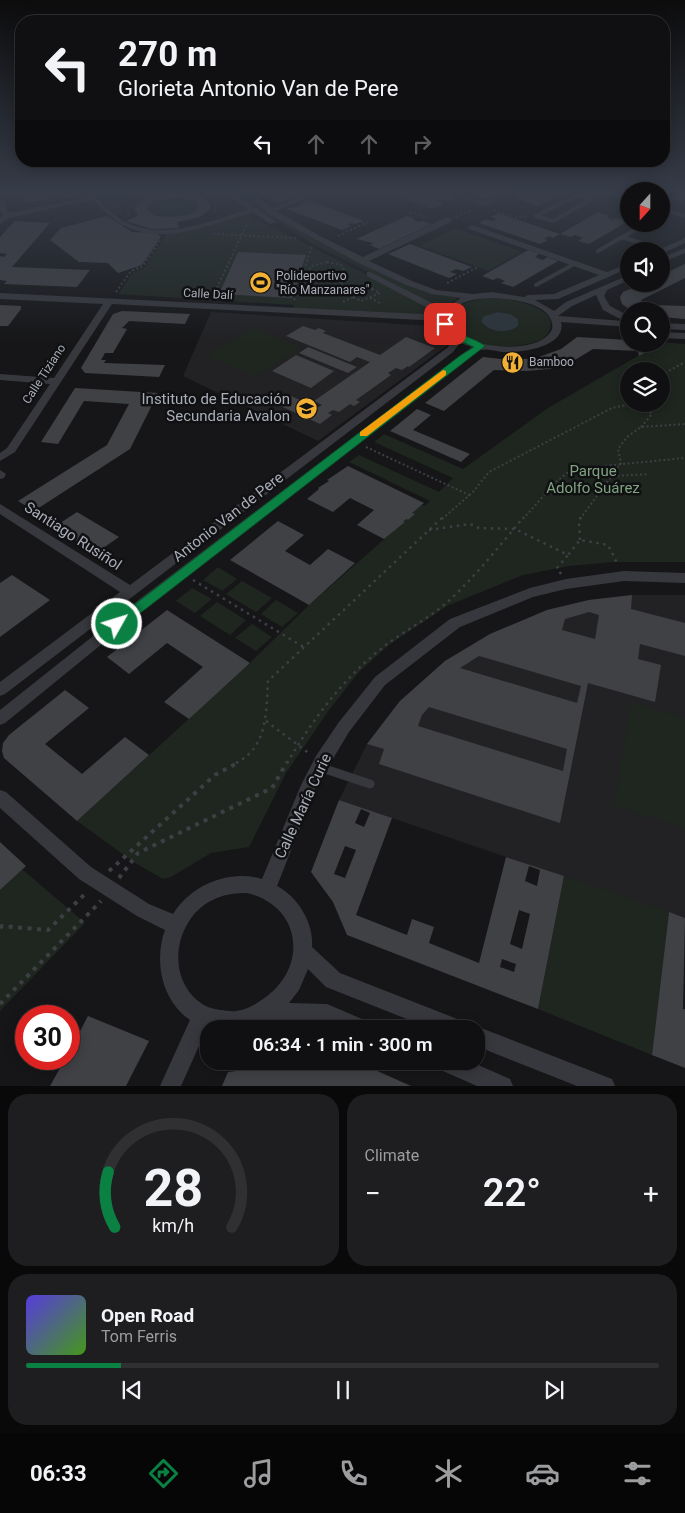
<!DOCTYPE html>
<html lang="en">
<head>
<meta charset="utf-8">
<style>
  body { margin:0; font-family:Roboto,sans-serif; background:#1e1e20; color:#f1f3f6; height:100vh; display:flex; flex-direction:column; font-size:19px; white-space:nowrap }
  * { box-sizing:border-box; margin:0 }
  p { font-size:16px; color:#9c9d9f }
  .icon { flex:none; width:28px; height:28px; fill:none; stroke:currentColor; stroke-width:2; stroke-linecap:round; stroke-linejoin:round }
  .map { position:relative; height:1086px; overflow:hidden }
  .sheet { display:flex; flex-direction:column; gap:8px; padding:8px; background:#09090a; flex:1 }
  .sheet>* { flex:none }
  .hud { position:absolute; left:15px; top:15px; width:655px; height:152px; border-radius:20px; box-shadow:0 2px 12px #0003,0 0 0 1px #303032; background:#101012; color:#f1f3f6; overflow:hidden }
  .needle { width:32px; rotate:201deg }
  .buttons { position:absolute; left:620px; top:182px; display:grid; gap:10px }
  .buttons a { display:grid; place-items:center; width:50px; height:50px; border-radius:50%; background:#101012; box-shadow:0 2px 12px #0003,0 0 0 1px #303032; font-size:25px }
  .speed { position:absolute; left:15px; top:1005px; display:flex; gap:10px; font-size:25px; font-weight:700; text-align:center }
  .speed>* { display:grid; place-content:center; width:65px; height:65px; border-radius:50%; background:#101012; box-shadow:0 2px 12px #0003,0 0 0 1px #303032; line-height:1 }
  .speed .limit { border:8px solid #d22; background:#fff; color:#111 }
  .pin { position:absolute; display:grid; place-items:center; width:42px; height:42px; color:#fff; margin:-21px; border-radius:10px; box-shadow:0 2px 8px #0006 }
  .me { position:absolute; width:55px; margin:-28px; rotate:51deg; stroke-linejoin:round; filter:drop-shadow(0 0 4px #0008) }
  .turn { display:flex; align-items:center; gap:18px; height:105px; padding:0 20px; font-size:22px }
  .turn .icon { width:65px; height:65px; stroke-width:2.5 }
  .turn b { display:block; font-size:35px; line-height:42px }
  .lanes { display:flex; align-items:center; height:48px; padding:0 20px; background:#0003; justify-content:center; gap:25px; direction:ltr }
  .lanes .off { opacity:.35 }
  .big { font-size:38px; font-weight:600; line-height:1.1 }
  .sheet .widget { flex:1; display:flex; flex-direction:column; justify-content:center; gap:8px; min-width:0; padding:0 18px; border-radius:20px; background:#1e1e20 }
  .sheet .dial { align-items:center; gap:0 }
  .dial svg { height:130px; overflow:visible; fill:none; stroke:#303032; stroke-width:7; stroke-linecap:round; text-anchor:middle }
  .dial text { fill:#f1f3f6; stroke:none }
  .song { display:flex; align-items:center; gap:15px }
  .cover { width:60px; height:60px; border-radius:8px; background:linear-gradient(135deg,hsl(250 70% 55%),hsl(100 70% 35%)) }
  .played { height:5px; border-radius:2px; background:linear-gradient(90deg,#0b8043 15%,#303032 15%) }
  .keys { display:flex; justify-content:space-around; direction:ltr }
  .heat { display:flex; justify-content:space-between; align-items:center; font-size:28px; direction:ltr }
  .sheet .tiles { flex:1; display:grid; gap:8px; grid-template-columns:1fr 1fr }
  .widget:last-child { grid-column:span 2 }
  .trip { position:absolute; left:200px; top:1020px; width:285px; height:50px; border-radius:20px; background:#101012; box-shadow:0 2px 12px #0003,0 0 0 1px #303032; font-weight:600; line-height:50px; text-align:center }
  .tab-bar { display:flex; height:80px; justify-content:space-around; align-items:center; background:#060607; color:#9c9d9f }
  .tab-bar .icon { width:35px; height:35px }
  .tab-bar .selected { color:#0b8043 }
  .tab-bar b { font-size:22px; color:#f1f3f6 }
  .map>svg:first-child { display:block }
  .built { fill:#222225 }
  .green { fill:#1e261f; fill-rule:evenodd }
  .water { fill:#2c353c }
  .building { fill:#404145; fill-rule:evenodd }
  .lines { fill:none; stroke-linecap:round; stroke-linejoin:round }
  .path-far2 { stroke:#3d3f44; stroke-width:2; stroke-dasharray:2 2.5; stroke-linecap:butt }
  .path-far1 { stroke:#3d3f44; stroke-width:2.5; stroke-dasharray:2.5 4.5; stroke-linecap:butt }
  .path { stroke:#3d3f44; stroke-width:4; stroke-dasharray:4 5.5; stroke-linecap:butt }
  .lane-far1 { stroke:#37383d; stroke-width:4 }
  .lane { stroke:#37383d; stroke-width:9 }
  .street { fill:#37383d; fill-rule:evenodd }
  .route { fill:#0b8043; stroke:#07532c }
  .slow { fill:#f59e0b }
  .labels { text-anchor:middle; stroke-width:5; stroke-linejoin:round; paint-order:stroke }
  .far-poi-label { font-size:12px; fill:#a8adb8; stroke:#111113; text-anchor:start }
  .far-street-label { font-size:12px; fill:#a8adb8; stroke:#111113 }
  .poi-label { font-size:15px; fill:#a8adb8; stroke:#111113; text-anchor:end }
  .park-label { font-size:15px; fill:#7fa381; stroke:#111113 }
  .street-label { font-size:15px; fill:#a8adb8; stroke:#111113 }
</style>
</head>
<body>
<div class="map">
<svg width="685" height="1086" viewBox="0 0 685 1086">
  <rect width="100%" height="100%" fill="#161618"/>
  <path class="built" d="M12 191H106L37 205 17 202Z
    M211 312 431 326 449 344 318 441 183 376Z
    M632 595H685V918L339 800 367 744 397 704 445 661 490 634 547 610 589 600Z"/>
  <path class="green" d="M175 193C187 193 209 192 211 208L200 217 178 222 179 228 152 229 126 221 138 216 134 208C141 195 161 193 175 193Z
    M245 194 296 227 366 264 424 291 458 298 443 309 315 245 236 196Z
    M127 195 131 198 121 206V215H117L102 200Z
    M246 214 437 310 429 316 293 311 294 305 118 294 133 272 145 267 167 233 198 229Z
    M455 228 522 252 488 271 420 246Z
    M490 298C504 298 561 305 549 331 546 339 535 343 527 344 506 349 475 348 457 332 431 309 475 299 490 298ZM498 312 510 314V330C500 331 488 330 481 321L484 316Z
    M252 328 301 347 256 377 206 356Z
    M662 342 685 344V562H613L569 566 523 575 447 606 389 645 359 672 329 710 286 773 249 847 211 853 171 877 163 879 135 863 77 821 250 663 309 605 397 528H398L406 519 408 520 414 514 412 513 421 504 424 506 430 501 349 462 359 455 439 492 453 478 374 442 384 434 463 469 548 408ZM629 371H661V404H629Z
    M218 567 237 579 222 591 203 580Z
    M242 581 272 598 256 612 226 594Z
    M192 588 212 599 195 613 176 601Z
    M276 600 298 613 282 627 261 614Z
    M217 602 246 620 230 635 200 616Z
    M252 624 272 637 256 651 235 638Z
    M631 702 685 718V828L614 806Z
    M22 869 85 923 0 1011V890Z
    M564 876 669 912 652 1055 538 1009Z"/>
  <path class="water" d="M498 312 510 314 518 319V326C508 334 489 333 481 321L484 316Z"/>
  <path class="building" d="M56 191H82L85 194 62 198Z
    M267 191H309L280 203 271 200 275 198 270 196 265 197 258 194Z
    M392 191H436L456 198 449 201 444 199 439 201 444 203 437 207Z
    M462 191 483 192 502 191 485 199Z
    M529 191 553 192 569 191 538 206 515 198Z
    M685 191 684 202 668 198Z
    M46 193 50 198 26 203 22 197Z
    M175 193 194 194 205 198 210 203 211 208 200 217 177 222 179 228 152 229 126 221 138 216 134 208 140 201 156 195ZM178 197 197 202 198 209 188 215 171 217 155 216 147 210V207L154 201Z
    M309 200 364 221 355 224 351 223 347 225 351 226 342 230 287 209 303 205 300 204Z
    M598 212 609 216 606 217 613 220 616 218 628 221 589 244 578 241 583 238 575 235 571 237 560 234Z
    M498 213 560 234 553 238 549 236 544 239 548 240 540 244 479 223 486 219 492 221 497 219 491 217Z
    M107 216 132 232 156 233 161 237 142 265 118 273 108 263 79 262 50 240 61 228Z
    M407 216 415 219 413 220 419 222 422 221 431 224 379 249 370 245 373 243 356 239Z
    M15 221 50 223 12 267 90 270 77 287 4 284 7 281 0 280V256L4 257 7 254 0 253V237Z
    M410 244 472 267 463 271 456 269 450 272 457 274 449 278 388 254Z
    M528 250 539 254 535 257 543 260 547 257 558 261 513 287 501 283 505 281 498 278 493 280 482 276Z
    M238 252 306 255 292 298 219 294Z
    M685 264V278L641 300 645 305 652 307 658 308 657 305 685 306V319L661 317V311H632L622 304 620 297 623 292 642 284H661V275Z
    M0 305 21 306V309L8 326H0Z
    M122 311 190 314 185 324 129 321 122 328 127 329 113 353H105L101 360H106L104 363 165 365 159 377 85 373 81 368 113 314Z
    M303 326 315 330 319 328 326 331 323 333 380 355 406 337 435 348 409 367 408 366 402 370 396 368 388 373 391 375 356 400 360 402 354 406 350 404 339 412 333 410 328 413 332 415 320 424 274 403 287 394 317 408 322 405 314 401 370 362 357 357 350 362 286 336Z
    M577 337 629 340V344H660L639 356 638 351 593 349 575 360 550 369 526 371 494 370 444 411 425 403 483 357 510 360 536 358 561 349Z
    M308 347 357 367 348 373 299 353Z
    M296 355 334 371 311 388 272 371Z
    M75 388 158 393 130 449 34 511 18 501 107 445 129 404 84 401 58 444 41 442Z
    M417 409 431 415 413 430 470 454 461 462 390 431Z
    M348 466 424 503 412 513 415 514 408 520 406 519 403 522H405L384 539 357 525 374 510 350 498 333 512 307 499 319 489 318 488 329 481 327 480Z
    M77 512 119 537 96 553 54 527Z
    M278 521 304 535 285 551 310 565 328 549 355 563 309 605 230 560Z
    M12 575 50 600 0 637V583Z
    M632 595 631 609 685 623V656L640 644 638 659 661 665 655 702 588 683 560 823 379 764 384 749 367 744 400 701 445 661 490 634 547 610 589 600ZM589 612 599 615 595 639 562 630 565 619ZM479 656 581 686 577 703 460 668ZM429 707 567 749 563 771 418 726 422 715Z
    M167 610 250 663 189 719 164 702 203 667 167 643 129 674 107 657Z
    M65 690 89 708 45 744 82 774 125 737 149 755 77 821 4 758 2 751 3 743 9 735Z
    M339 800 392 818 356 915 407 935 412 919 434 927 429 943 479 963 506 857 564 876 538 1009 347 935 333 902 311 872ZM361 809 370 813 364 827 355 823ZM345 846 356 850 345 878 334 874ZM529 866 540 870 537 886 525 881ZM519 910 530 914 522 949 510 944ZM502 959 516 964 514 972 500 967Z
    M0 842 26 866 0 890Z
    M669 912 685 918 683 1009H685V1068L652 1055Z
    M88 1016 149 1041 126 1086H50L65 1059H69V1052Z
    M275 1061H355L411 1086H222L228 1072 267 1067Z"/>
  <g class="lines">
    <path class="path-far2" d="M192 191 212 198 217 205 214 212
      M494 210 517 218 526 216
      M410 212 428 218
      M129 215 128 208 141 197 162 191
      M456 217 472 210
      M213 234 297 238
      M338 236 370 221
      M327 262 341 265 345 271C334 281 319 281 309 271L311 266Z
      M333 279 354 289
      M447 283 478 267
      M364 285 380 293 361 301 345 293Z
      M371 289 375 288
      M116 292 131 271 143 266 160 241
      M213 296 248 222
      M370 298 382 304
      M294 300 312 246
      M343 302 353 297
      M661 375 685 362
      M641 427 652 414 642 404
      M366 447 469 495
      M613 476 649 474
      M442 519 472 493 489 472 612 408 630 404
      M523 519 556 482 572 469 685 458
      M580 519 621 463 618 449 627 437 641 427 685 424"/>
    <path class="path-far1" d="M429 530 470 524 479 528 515 529 568 555 580 540 608 545 618 565
      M580 540 579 520 581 517
      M561 574 557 568 568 555
      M193 580 305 648
      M266 721 310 754
      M236 763C268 747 266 712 268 681L443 517
      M287 763C313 719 344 677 386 645 403 632 422 622 439 609 470 584 498 547 524 517"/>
    <path class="path" d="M109 871 215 775 239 762
      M119 878 138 853 272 788 287 762
      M0 928 2 926 48 930 87 892
      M0 1004 101 901"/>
    <path class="lane-far1" d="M386 191 433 207
      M575 196H586L590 200 553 221 536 216Z
      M586 196 597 191
      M94 198C103 207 112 217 123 223 163 245 213 222 253 210
      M622 237 646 224
      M598 251 622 237 663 250
      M536 285 576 263"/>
    <path class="lane" d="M319 767 370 784"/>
    <path class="street" d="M118 191H131L9 218 0 224V218L3 216 0 210V201H3L9 213Z
      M243 191H250L272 208 316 191H325L276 211 320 236 363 257 445 218H451V222L369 261 412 281 436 290 473 294 492 292 524 297 528 295 554 294 599 275 469 229 468 227 472 225 607 272 629 263V268L558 299 535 300 554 311 566 302 629 275V280L607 290 604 296 610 306 629 316V327L561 322C567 347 521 353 505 352 498 352 487 348 481 350 477 350 471 356 467 358L151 604 5 723 0 725V710L141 598 472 347 460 343 453 352 5 694 0 696V682L120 592 0 514V504L130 585 447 348 454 339 446 332 441 321 112 304 15 452 0 461V453L7 448 50 384 0 380V374L54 378 103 304 0 299V293L441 315 367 276V272H370L444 309 461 298 432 294 406 285 359 263 269 214ZM596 295 603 310 624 321 558 316 572 306ZM492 298C510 299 547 302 552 323 553 327 552 331 549 334 533 353 480 348 462 336 455 331 452 326 448 318 456 300 475 299 492 298Z
      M506 191H515L485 206 463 198 467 196 485 201Z
      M599 191H610L629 197V201Z
      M227 192H231L277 222 270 224 227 194Z
      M661 207 685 214V218L661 211Z
      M685 238V243L663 253 656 251Z
      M685 248V253L661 263V258Z
      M661 323 685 324V330L661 329Z
      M661 332 685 333V339L661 338Z
      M0 470 6 474 4 478 0 479Z
      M624 571 685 573V583L624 581 566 589 533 597 460 627 385 685 349 732 316 787 277 886C298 897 314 923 312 947L340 973 465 1022 468 1029H432L326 987 308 969 299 990 289 1003 327 1004 369 1022 372 1029H338L327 1024 265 1022 244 1029 207 1028 181 1086H160L190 1020C161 1000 154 960 165 930L137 916 79 879 0 808V790L6 792 91 867 149 904 173 914C191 885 229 869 262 879L301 785 316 756 339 722 375 677 450 619 530 588 566 579ZM247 893C302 906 309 968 263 999 255 1005 246 1010 236 1011 231 1012 225 1010 220 1010 203 1008 190 997 183 981 170 951 185 910 217 898 226 894 237 893 247 893Z
      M476 1026 612 1079 615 1086H577L476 1046V1029H469Z
      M433 1061H469L510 1079 513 1086H477L436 1068Z"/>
  </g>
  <linearGradient id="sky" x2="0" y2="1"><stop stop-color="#0c0c0d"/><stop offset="0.56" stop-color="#363c48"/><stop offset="1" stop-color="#363c48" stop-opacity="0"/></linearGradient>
  <rect width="685" height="343" fill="url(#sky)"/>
  <path class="route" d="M442 322H448C459 338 472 336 485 346L121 628H113L111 624 113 621 461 355 474 347C460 341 449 337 441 324Z"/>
  <path class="slow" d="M443 370 446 371V375L367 436H360V432Z"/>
  <defs>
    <symbol id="stadium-disc" viewBox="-11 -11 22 22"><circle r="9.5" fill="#f2b134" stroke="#111113"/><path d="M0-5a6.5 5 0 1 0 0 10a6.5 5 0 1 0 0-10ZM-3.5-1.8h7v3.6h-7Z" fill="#111"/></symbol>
    <symbol id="restaurant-disc" viewBox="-11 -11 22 22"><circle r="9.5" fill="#f2b134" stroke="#111113"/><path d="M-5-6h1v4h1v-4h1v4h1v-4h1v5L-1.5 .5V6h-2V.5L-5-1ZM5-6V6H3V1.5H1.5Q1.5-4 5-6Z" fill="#111"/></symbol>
    <symbol id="school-disc" viewBox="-11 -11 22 22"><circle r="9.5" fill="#f2b134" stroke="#111113"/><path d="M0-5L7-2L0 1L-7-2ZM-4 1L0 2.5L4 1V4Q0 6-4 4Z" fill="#111"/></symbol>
  </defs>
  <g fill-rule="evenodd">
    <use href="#stadium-disc" x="248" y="270" width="25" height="25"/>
    <use href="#restaurant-disc" x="500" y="350" width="25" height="25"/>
    <use href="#school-disc" x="294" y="396" width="25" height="25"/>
  </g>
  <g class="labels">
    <g class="far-poi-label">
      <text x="276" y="280">Polideportivo<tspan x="276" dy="14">"Río Manzanares"</tspan></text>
      <text x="529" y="366">Bamboo</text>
    </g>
    <g class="far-street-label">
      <text transform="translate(208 294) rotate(3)" y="4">Calle Dalí</text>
      <text transform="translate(44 374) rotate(-57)" y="4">Calle Tiziano</text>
    </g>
    <g class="poi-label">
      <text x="290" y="404">Instituto de Educación<tspan x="290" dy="17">Secundaria Avalon</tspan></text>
    </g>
    <g class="park-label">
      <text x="593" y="476">Parque<tspan x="593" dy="17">Adolfo Suárez</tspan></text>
    </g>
    <g class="street-label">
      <text transform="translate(228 517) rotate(-38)" y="5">Antonio Van de Pere</text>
      <text transform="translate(73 536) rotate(33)" y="5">Santiago Rusiñol</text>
      <text transform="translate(303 806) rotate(-65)" y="5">Calle María Curie</text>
    </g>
  </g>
</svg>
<div class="buttons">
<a><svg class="needle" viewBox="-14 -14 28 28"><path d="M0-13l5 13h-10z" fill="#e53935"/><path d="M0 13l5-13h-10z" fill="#9c9d9f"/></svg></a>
<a><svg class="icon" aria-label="sound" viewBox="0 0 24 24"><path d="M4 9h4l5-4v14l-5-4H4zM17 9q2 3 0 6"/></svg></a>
<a><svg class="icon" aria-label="search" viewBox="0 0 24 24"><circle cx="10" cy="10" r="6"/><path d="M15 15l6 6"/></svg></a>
<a><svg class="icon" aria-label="layers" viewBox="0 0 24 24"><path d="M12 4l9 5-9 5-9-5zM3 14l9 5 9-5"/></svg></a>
</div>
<div class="speed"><div class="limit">30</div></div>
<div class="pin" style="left:445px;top:324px;background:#d93025"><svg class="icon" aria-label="arrive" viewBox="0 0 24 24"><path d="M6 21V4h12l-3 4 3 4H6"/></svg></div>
<svg class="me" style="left:117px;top:624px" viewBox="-20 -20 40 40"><circle r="17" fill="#0b8043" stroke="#fff" stroke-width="3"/><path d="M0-11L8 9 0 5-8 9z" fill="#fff"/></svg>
<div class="trip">06:34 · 1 min · 300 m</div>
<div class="hud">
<div class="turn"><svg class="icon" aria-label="left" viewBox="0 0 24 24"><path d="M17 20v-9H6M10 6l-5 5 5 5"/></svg><div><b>270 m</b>Glorieta Antonio Van de Pere</div></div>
<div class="lanes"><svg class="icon" aria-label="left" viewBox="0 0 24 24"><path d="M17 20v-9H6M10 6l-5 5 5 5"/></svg><svg class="icon off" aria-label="ahead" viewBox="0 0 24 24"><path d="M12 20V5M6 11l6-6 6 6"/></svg><svg class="icon off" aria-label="ahead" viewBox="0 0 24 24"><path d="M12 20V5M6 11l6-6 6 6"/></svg><svg class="icon off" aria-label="right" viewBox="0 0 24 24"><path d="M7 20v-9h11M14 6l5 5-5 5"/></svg></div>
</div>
</div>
<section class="sheet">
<div class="tiles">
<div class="widget dial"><svg viewBox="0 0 100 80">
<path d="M14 69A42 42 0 1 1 86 69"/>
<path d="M14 69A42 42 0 0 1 10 35" stroke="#0b8043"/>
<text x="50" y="56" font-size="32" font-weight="700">28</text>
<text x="50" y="72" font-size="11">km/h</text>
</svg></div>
<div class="widget"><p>Climate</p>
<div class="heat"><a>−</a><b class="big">22°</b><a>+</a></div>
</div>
<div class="widget">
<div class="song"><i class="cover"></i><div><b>Open Road</b><p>Tom Ferris</p></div></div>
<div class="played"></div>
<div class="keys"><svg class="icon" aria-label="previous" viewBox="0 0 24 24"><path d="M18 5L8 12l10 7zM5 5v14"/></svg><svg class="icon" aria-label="pause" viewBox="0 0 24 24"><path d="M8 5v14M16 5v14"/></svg><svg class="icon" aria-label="next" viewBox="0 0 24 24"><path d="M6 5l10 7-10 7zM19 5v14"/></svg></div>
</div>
</div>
</section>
<nav class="tab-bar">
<b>06:33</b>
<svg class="icon selected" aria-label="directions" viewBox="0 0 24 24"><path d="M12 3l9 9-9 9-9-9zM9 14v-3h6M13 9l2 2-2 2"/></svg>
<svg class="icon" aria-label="music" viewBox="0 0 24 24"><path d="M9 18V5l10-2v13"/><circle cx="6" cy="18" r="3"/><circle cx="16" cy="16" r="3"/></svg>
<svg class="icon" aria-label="phone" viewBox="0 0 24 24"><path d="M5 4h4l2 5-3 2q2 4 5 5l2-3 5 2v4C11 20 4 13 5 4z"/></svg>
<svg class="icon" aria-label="climate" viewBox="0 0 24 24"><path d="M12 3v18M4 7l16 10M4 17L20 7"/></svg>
<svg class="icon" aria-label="car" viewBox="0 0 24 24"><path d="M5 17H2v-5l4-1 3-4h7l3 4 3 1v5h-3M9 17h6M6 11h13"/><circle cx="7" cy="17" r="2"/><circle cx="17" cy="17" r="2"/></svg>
<svg class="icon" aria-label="filters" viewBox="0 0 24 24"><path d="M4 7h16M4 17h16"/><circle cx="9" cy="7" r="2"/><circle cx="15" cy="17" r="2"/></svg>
</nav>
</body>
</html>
